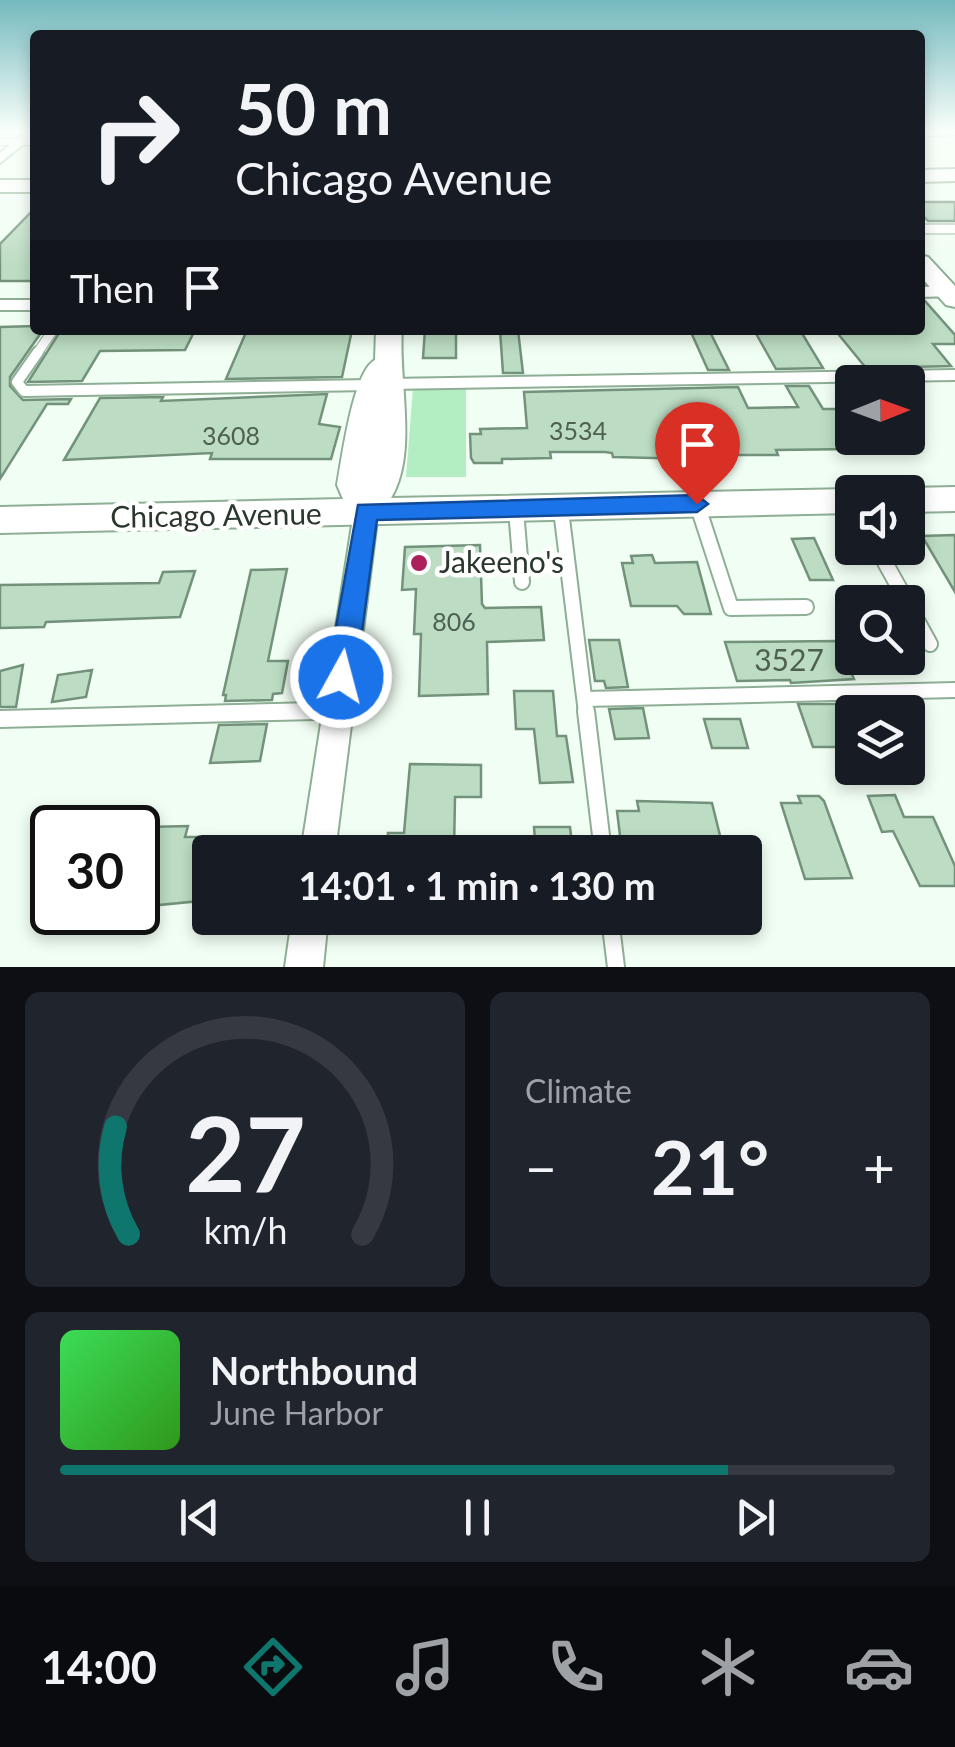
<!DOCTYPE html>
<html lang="en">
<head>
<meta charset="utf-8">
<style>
  body { margin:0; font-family:Lato,sans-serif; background:#20242c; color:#f1f3f6; height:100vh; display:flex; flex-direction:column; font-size:38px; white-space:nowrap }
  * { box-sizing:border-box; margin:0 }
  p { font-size:32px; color:#9ea1a6 }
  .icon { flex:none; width:55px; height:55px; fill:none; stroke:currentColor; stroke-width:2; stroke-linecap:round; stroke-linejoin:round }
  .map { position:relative; height:967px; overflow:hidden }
  .panel { display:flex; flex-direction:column; gap:25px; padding:25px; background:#0d0f14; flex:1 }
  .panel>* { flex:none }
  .hud { position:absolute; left:30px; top:30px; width:895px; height:305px; border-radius:10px; box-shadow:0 5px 15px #0003; background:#171b24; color:#f1f3f6; overflow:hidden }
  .needle { width:65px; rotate:89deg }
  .tools { position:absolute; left:835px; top:365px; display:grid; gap:20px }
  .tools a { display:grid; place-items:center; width:90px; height:90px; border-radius:10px; background:#171b24; box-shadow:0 5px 15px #0003; font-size:50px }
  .speed { position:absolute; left:30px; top:805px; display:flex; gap:20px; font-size:50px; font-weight:700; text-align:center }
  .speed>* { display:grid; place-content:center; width:130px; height:130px; border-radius:50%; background:#171b24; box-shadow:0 5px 15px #0003; line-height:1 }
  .speed .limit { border:5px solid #111; border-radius:15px; background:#fff; color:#111 }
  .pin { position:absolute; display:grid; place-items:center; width:85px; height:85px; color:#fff; margin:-102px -42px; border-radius:50% 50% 50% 0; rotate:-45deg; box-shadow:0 0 10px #0007 }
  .pin .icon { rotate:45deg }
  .me { position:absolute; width:110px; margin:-55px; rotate:7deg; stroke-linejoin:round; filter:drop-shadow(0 0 8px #0008) }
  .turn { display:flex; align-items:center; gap:35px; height:210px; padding:0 40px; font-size:45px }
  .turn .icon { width:130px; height:130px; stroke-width:2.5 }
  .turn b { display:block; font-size:70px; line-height:85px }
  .then { display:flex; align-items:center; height:95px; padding:0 40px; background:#0003; gap:20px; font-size:38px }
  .big { font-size:75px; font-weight:700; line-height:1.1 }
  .panel .tile { flex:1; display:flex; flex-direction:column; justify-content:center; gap:15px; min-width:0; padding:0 35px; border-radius:15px; background:#20242c }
  .panel .dial { align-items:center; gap:0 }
  .dial svg { height:260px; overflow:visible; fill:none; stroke:#363941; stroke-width:7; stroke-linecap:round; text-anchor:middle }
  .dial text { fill:#f1f3f6; stroke:none }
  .song { display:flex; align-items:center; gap:30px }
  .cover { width:120px; height:120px; border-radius:15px; background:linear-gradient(135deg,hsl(130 70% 55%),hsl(110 70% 35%)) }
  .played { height:10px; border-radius:5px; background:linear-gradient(90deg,#0f766e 80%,#363941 80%) }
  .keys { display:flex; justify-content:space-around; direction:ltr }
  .heat { display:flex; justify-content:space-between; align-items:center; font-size:55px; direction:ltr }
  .panel .tiles { flex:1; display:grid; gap:25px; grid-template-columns:1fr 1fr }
  .tile:last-child { grid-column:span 2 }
  .trip { position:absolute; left:192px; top:835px; width:570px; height:100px; border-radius:10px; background:#171b24; box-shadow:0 5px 15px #0003; font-weight:700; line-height:100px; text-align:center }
  .menu { display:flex; height:160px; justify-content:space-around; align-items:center; background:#090b0e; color:#9ea1a6 }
  .menu .icon { width:70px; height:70px }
  .menu .active { color:#0f766e }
  .menu b { font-size:45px; color:#f1f3f6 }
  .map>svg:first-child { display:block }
  .green { fill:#b3eec2 }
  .building { fill:#bcdcc3; stroke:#73927b; stroke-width:2.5 }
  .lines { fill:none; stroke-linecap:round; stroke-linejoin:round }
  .lane-far4-casing { stroke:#8eae95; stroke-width:9 }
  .lane-far3-casing { stroke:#8eae95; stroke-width:11 }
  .lane-far2-casing { stroke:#8eae95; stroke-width:14 }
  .lane-far1-casing { stroke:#8eae95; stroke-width:18 }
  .lane-casing { stroke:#8eae95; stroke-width:20 }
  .street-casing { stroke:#8eae95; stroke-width:4 }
  .secondary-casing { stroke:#8eae95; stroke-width:4 }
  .lane-far4 { stroke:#fff; stroke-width:6 }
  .lane-far3 { stroke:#fff; stroke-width:9 }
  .lane-far2 { stroke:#fff; stroke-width:10 }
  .lane-far1 { stroke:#fff; stroke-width:14 }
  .lane { stroke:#fff; stroke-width:16 }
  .street { fill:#fff; fill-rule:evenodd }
  .secondary { fill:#fff; fill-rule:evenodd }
  .route { fill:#1a73e8; stroke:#114b97; stroke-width:2.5 }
  .poi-dot { fill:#ad205b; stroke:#fff; stroke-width:4 }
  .labels { text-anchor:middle; stroke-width:9; stroke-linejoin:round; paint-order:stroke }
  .number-label { font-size:25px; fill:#4e6052 }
  .street-label { font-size:30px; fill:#2a372d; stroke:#fff }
  .poi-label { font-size:30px; fill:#2a372d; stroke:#fff; text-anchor:start }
  .near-number-label { font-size:30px; fill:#4e6052 }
</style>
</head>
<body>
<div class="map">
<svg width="955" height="967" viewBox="0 0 955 967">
  <rect width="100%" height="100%" fill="#f1fef3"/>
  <path class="green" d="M466 387V477H406L413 388Z"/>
  <path class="building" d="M920 202H955V221H928L920 213Z
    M35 208V281H0V244Z
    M920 301H925L955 335V344H933L951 366 866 368 835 330H920Z
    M35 326V330H43L10 377V386L23 400 71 399 68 404H47L0 479V327Z
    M61 330H195L185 350 100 351 82 381 28 382Z
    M247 330H352L342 377 226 379Z
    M425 330H456V358H423Z
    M500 330H518L523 373H503Z
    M690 330H709L729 370H708Z
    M754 330H800L823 368 776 369Z
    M786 386H809L823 409H852V449L776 450 778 455H690L692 459 613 457 612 453 605 452H550L551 458 502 459V463H474L471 458 470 434H481L480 429 527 428 524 392 738 387 748 408 798 407Z
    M327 394 319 424 340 427 331 459H210L212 453 64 460 100 398 163 397 161 401Z
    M955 535V592L922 536Z
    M814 538 833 580H810L792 539Z
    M480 545 482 604 485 608 541 607 544 640 487 642 488 694 419 696 421 634H414L416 589 402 590 405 547Z
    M652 555 655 563 697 562 711 614H684L677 606H631L622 563H633L631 556Z
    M287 569 268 661H288L282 693 273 694 272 700 225 701 226 695H223L251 570Z
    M195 571 180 617 46 622 44 627 0 628V585L159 583 163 572Z
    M589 640H619L628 687 606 688 604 681H595Z
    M838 641 854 679 791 683 790 680 737 681 725 642Z
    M23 665 16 707H0V671Z
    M92 670 86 697 52 702 58 675Z
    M514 691H553L557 736H566L573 782 540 783 534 729H516Z
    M798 704H838L852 747H813Z
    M643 708 649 738 615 739 609 709Z
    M704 719H740L748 748H712Z
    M267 724 260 761 210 763 219 725Z
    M410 764 481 765V797H455L454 852H387L388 833H404Z
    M895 795 904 817H933L955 866V886H920L893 831 882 832 868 796Z
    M798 796H819L824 801 852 878 805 879 781 803H801Z
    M637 801 712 803 724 852H622L617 811H639Z
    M188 826 185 837H210V900L138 907V856L146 827Z
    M534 827H570L573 852H536Z"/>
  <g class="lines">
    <defs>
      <path id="lane-far4" d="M920 133 955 132
        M0 142H35
        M920 229H955"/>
      <path id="lane-far3" d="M920 229H955
        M36 355 53 330"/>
      <path id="lane-far2" d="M38 352 17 382 24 391 370 385
        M389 384 955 375
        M697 503 700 512
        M561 506 562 512
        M516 507V512"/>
      <path id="lane-far1" d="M516 510 522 582
        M561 510 586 713
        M699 510 731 608 806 607
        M877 548 907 602
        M908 604 930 644
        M586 699 955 690
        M221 713 337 710"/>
      <path id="lane" d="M586 711 603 852
        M0 719 315 711
        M610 918 616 967"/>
      <path id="street" d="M26 132H35V135L0 163V153Z
        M955 286V296L920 297V287Z
        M0 300H35V310H0Z
        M366 503 374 506 378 512 335 852H301L354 512 358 506Z
        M292 918H328L323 967H285Z"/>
      <path id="secondary" d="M955 169V181L920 182V170Z
        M0 180H35V192H0Z
        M920 255 928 257 955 286V307L946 305 920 276Z
        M376 330H402C398 380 418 453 391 498L852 489 864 492H852V513L0 533V507L343 499 337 485C342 458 353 371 375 360Z
        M955 487V511L908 512V492H896L908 488Z"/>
    </defs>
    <use href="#lane-far4" class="lane-far4-casing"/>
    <use href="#lane-far3" class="lane-far3-casing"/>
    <use href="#lane-far2" class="lane-far2-casing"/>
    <use href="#lane-far1" class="lane-far1-casing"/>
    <use href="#lane" class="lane-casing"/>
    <use href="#street" class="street-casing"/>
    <use href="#secondary" class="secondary-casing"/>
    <use href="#lane-far4" class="lane-far4"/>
    <use href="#lane-far3" class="lane-far3"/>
    <use href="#lane-far2" class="lane-far2"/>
    <use href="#lane-far1" class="lane-far1"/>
    <use href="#lane" class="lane"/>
    <use href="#street" class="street"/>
    <use href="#secondary" class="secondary"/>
  </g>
  <linearGradient id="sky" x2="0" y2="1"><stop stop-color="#73b9be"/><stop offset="0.49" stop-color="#f9fffa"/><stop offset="1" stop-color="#f9fffa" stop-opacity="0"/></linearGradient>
  <rect width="955" height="267" fill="url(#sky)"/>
  <path class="route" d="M697 495 708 504 697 512 377 520 356 677 351 687 341 691 331 687 327 677 358 505Z"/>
  <circle class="poi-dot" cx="419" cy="563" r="10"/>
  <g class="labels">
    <g class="number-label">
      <text x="578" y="440">3534</text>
      <text x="231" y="445">3608</text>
      <text x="454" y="631">806</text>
    </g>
    <g class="street-label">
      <text transform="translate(216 516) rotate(-1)" y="10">Chicago Avenue</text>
    </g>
    <g class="poi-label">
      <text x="439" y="573">Jakeeno's</text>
    </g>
    <g class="near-number-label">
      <text x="789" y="671">3527</text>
    </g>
  </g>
</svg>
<div class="tools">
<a><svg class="needle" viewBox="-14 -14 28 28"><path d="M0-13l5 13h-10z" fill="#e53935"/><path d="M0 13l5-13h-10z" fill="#9ea1a6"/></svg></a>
<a><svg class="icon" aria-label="sound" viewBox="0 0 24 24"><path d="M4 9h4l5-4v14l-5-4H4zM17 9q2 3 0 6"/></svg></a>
<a><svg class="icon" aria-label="search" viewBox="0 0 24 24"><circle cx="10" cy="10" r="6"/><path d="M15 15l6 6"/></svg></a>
<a><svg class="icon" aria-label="layers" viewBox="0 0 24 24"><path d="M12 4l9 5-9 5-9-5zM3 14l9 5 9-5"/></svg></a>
</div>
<div class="speed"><div class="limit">30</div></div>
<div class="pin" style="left:697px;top:504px;background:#d93025"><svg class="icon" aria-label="arrive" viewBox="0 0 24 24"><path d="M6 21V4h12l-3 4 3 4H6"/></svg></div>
<svg class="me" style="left:341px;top:677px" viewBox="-20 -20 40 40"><circle r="17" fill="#1a73e8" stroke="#fff" stroke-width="3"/><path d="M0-11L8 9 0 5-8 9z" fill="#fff"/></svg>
<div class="trip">14:01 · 1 min · 130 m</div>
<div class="hud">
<div class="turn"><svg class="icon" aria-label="right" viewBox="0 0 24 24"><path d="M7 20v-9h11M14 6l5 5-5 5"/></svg><div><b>50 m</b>Chicago Avenue</div></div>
<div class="then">Then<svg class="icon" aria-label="arrive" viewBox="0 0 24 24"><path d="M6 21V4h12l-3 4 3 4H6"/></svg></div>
</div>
</div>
<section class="panel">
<div class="tiles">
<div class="tile dial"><svg viewBox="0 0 100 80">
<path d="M14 69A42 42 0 1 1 86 69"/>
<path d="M14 69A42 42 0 0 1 10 36" stroke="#0f766e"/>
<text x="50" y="56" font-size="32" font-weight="700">27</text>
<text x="50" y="72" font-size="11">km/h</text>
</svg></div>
<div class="tile"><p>Climate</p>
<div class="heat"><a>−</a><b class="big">21°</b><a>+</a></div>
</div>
<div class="tile">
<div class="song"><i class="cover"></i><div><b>Northbound</b><p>June Harbor</p></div></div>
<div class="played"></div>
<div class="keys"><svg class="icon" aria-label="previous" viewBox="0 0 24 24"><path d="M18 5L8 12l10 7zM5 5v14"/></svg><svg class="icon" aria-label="pause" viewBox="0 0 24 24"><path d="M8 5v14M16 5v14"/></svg><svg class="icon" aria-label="next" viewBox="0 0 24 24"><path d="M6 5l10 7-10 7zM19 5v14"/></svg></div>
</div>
</div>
</section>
<nav class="menu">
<b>14:00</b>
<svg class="icon active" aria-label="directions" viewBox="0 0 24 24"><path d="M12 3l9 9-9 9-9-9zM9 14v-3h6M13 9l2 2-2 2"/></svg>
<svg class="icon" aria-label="music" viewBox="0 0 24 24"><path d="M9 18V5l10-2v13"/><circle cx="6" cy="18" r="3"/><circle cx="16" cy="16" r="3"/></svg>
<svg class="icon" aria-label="phone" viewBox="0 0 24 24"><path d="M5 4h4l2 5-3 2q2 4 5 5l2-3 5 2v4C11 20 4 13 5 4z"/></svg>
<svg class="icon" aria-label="climate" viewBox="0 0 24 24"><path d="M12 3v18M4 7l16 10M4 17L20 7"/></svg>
<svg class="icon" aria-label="car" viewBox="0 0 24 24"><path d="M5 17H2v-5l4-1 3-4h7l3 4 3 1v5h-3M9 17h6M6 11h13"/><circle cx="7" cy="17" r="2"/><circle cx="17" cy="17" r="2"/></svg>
</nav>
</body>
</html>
